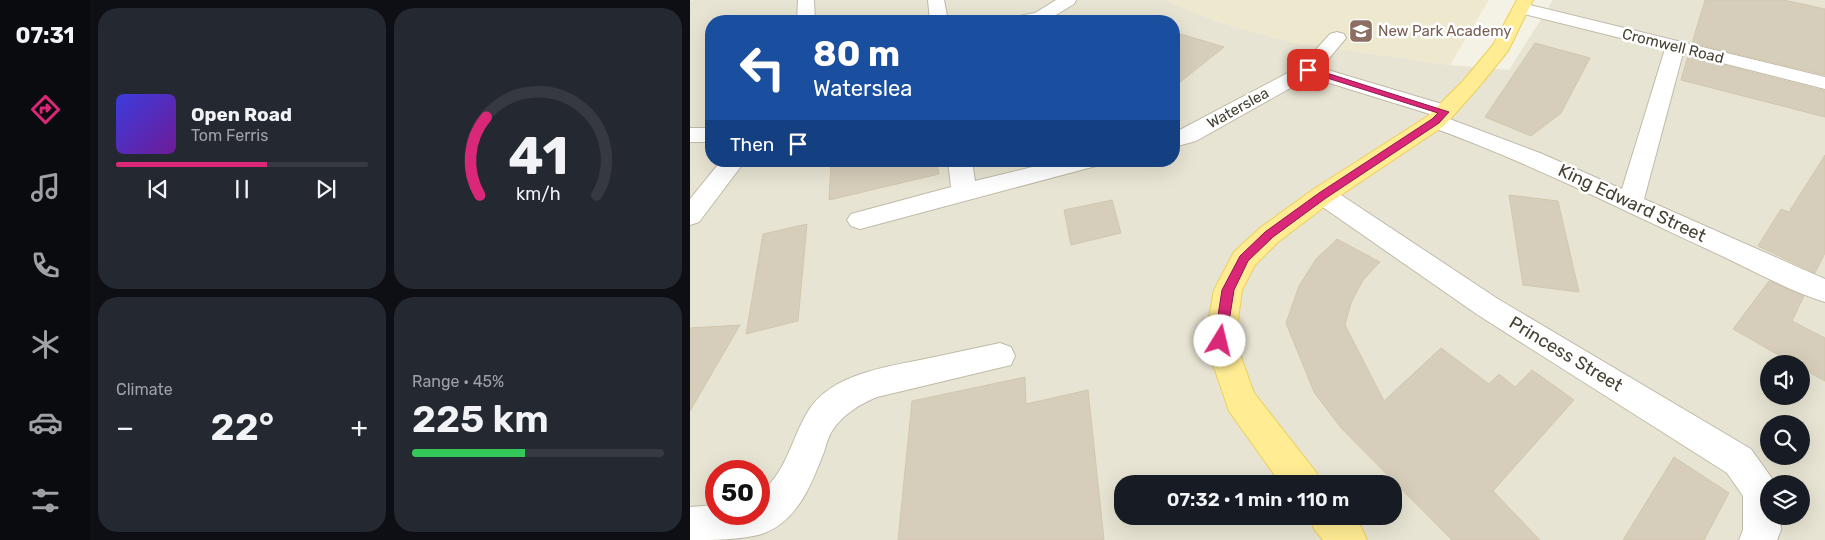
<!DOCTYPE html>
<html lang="en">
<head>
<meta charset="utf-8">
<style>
  body { margin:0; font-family:Rubik,sans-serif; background:#242831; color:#f1f3f6; height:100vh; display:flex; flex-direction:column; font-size:19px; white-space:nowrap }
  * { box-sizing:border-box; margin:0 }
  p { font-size:16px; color:#9ea1a6 }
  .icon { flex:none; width:28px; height:28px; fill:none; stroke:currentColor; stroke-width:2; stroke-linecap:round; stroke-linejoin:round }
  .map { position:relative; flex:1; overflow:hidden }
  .sheet { display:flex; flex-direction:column; gap:8px; padding:8px; background:#0d0f14; width:600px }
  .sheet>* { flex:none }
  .top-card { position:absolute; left:15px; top:15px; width:475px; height:152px; border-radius:20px; box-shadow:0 5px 20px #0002; background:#1a4fa0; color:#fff; overflow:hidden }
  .fabs { position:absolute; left:1070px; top:355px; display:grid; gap:10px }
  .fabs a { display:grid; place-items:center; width:50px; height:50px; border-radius:50%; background:#171b24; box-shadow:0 5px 20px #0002; font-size:25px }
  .speed { position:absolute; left:15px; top:460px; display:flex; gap:10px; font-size:25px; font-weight:700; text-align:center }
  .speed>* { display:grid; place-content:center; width:65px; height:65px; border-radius:50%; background:#171b24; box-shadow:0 5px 20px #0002; line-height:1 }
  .speed .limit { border:8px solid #d22; background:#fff; color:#111 }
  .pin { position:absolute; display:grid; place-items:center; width:42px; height:42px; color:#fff; margin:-21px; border-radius:10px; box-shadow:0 2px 8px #0006 }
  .me { position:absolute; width:55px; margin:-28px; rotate:9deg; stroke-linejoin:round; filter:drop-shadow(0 0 4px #0008) }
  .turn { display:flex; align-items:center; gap:18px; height:105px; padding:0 25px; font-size:22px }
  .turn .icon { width:65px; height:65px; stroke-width:2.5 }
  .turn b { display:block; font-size:35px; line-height:42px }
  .then { display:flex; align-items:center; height:48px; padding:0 25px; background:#0003; gap:10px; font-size:19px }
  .big { font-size:38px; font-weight:600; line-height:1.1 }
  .sheet .tile { flex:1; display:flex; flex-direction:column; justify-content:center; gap:8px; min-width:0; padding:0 18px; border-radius:20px; background:#242831 }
  .sheet .dial { align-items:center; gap:0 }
  .dial svg { height:130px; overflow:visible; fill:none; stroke:#363941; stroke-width:7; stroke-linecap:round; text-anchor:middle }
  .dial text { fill:#f1f3f6; stroke:none }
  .song { display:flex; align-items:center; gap:15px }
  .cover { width:60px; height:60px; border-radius:8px; background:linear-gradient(135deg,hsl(240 70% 55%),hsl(280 70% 35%)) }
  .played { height:5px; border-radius:2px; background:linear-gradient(90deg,#db2777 60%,#363941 60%) }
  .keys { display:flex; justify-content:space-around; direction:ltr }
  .heat { display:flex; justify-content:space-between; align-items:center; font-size:28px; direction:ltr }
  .charge { height:8px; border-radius:4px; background:linear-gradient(90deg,#34c759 45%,#363941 0) }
  .sheet .tiles { flex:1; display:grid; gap:8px; grid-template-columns:repeat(2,1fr) }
  .trip { position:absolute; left:424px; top:475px; width:288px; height:50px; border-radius:20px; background:#171b24; box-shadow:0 5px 20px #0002; font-weight:600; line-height:50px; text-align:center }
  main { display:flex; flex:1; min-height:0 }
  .dock { display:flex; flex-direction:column; width:90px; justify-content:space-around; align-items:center; background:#090b0e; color:#9ea1a6 }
  .dock .icon { width:35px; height:35px }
  .dock .current { color:#db2777 }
  .dock b { font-size:22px; color:#f1f3f6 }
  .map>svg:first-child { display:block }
  .residential { fill:#e8e4d3; fill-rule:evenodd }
  .education { fill:#eee9ce }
  .building { fill:#d6ceba; stroke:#d2c7ad }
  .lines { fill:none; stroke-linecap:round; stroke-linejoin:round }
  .minor-casing { stroke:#c0baa7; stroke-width:2 }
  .major-casing { stroke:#ebd05c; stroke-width:2 }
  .minor { fill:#fff; fill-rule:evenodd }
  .major { fill:#ffec93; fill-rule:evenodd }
  .route { fill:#db2777; stroke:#8e194d }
  .labels { text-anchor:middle; stroke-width:5; stroke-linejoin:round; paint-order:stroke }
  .far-education-label { font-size:15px; fill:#785e54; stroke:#fff; text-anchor:start }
  .far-street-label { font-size:15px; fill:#474234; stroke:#fff }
  .street-label { font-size:18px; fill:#474234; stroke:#fff }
</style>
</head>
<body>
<main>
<nav class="dock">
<b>07:31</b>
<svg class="icon current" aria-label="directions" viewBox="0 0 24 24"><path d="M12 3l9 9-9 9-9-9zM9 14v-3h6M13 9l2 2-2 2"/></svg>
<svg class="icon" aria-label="music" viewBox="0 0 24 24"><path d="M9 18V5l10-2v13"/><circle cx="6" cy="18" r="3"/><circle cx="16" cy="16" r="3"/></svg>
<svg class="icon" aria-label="phone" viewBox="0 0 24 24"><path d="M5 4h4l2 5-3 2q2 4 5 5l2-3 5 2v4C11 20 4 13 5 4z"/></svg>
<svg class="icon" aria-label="climate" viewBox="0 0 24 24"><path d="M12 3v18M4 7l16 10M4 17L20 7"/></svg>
<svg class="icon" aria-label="car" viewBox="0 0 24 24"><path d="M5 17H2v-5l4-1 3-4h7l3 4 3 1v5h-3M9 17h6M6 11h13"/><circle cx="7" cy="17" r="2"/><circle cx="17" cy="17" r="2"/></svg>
<svg class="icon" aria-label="filters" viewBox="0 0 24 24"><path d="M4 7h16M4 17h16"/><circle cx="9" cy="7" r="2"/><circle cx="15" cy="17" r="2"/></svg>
</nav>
<section class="sheet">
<div class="tiles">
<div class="tile">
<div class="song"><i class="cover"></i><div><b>Open Road</b><p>Tom Ferris</p></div></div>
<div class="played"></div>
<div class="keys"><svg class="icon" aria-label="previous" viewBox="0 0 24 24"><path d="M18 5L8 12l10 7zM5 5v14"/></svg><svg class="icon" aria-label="pause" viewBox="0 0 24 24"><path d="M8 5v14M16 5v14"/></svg><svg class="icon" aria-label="next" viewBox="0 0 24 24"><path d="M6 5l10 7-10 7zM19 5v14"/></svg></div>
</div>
<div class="tile dial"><svg viewBox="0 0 100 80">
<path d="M14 69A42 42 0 1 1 86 69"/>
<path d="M14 69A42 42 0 0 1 18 21" stroke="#db2777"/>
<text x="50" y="56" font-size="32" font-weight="700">41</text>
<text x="50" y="72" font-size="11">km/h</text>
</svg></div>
<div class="tile"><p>Climate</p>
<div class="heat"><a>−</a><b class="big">22°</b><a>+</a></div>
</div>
<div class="tile"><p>Range · 45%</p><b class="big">225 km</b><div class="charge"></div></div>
</div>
</section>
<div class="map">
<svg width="1135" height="540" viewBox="0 0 1135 540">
  <rect width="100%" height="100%" fill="#f4f1e5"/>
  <path class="residential" d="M4 0H476L525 21 601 42 760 65 819 70 863 0H1135V540H0V1ZM21 21H484V161H21ZM1079 364H1111V396H1079ZM1079 424H1111V456H1079ZM26 471H69V514H26ZM432 484H702V516H432ZM1079 484H1111V516H1079Z"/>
  <path class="education" d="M476 0H799L760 65 600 42 525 21Z"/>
  <path class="building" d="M1015 0H1094L1135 9V75L1002 43Z
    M484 32 534 47 484 87Z
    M845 43 900 58 871 113 841 136 795 117Z
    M998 56 1135 91V117L991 80Z
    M1135 155V253L1125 273 1068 246 1091 209 1099 212Z
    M156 161H247L249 174 139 200 141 165Z
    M819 195 868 201 889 292 833 285Z
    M422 200 431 233 381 245 374 210Z
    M117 224 108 321 56 334 73 234Z
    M647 239 690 262 673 280 661 303 655 325 694 401 751 348 799 384 809 374 825 387 842 370 884 400 803 491 850 540H762L651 428 624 392 596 323 609 286 626 259Z
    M1079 281 1114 296 1102 321 1135 338V381L1111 368V364H1104L1043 329Z
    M50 325 0 411V328Z
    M335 377 336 404 398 390 414 540H208L222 401Z
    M984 457 1039 493 1014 540H933Z"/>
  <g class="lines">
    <defs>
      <path id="minor" d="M108 0H124L125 21H107Z
        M238 0H254L258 21H240Z
        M366 0H386L384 4 356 21H320L323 17 345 13Z
        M832 3 1135 77V89L993 53 954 199 1135 279V302C1097 290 1054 266 1017 249 924 206 834 160 738 126L735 121 738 116 743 115 620 77 506 141 484 147V133L611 66 640 34 647 32 654 34 656 38 631 68 762 107 765 112 762 117 757 118 850 153 932 189 975 49 826 12 823 8 826 4Z
        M0 128H21V142H0Z
        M31 161H55L9 222 0 225V199Z
        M258 161H282L285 181 367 161H409L406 166 170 229 161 226 157 220 161 214 261 187Z
        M633 187 642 189 808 299 1061 449 1086 484H1079V516H1090L1091 530 1087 540H1049L1053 530V496L1037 473 788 315 624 201 621 195 624 189Z
        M310 343 321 347 325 356 321 365 187 397C170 404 152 415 142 431 138 437 136 446 134 452 121 485 108 521 72 534 49 540 24 540 0 540V507L26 505V514H69V494C97 472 100 442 117 413 139 374 196 367 235 359 260 354 285 348 310 343Z"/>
      <path id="major" d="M827 0H843L818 51 787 89 754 126 642 201 588 242 565 265 552 290 545 341 564 393 626 472 631 484H591L539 411 515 341 524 290 544 252 570 228 624 189 738 116 773 81 803 45Z
        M619 516H662L671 527 677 540H633L624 529Z"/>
    </defs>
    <use href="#minor" class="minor-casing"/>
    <use href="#major" class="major-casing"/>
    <use href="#minor" class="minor"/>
    <use href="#major" class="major"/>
  </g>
  <path class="route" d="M615 68H621L759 112 749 123 636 198 583 237 558 261 544 290 536 341 534 345 530 346 525 345 524 341 532 290 550 256 575 232 629 193 742 119 748 113 615 71Z"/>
  <defs>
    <symbol id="school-square" viewBox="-11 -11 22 22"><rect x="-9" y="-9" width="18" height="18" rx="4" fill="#8d6e63" stroke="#fff"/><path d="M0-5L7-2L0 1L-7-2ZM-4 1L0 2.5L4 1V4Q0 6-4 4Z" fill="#fff"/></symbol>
  </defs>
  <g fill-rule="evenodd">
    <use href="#school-square" x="657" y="17" width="28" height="28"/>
  </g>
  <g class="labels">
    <g class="far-education-label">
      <text x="688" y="36">New Park Academy</text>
    </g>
    <g class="far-street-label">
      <text transform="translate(983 46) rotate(14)" y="5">Cromwell Road</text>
      <text transform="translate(548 108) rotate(-29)" y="5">Waterslea</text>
    </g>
    <g class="street-label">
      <text transform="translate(942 203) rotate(25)" y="6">King Edward Street</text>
      <text transform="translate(876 354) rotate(31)" y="6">Princess Street</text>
    </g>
  </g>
</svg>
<div class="fabs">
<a><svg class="icon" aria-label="sound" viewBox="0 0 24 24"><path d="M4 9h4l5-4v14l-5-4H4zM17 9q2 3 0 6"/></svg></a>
<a><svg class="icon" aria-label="search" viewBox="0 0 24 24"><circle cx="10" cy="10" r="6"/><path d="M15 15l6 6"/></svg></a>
<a><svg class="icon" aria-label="layers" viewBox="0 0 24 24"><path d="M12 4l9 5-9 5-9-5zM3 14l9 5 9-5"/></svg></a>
</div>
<div class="speed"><div class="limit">50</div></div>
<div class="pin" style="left:618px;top:70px;background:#d93025"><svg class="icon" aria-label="arrive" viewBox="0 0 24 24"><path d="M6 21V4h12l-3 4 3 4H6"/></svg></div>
<svg class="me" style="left:530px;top:341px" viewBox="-20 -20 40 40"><circle r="19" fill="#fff"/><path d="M0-13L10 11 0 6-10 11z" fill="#db2777"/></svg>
<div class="trip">07:32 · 1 min · 110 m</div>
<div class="top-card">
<div class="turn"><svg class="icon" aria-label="left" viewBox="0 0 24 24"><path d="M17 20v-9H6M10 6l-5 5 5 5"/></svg><div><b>80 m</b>Waterslea</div></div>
<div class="then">Then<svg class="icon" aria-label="arrive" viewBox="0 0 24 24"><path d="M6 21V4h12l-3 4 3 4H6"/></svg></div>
</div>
</div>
</main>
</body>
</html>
